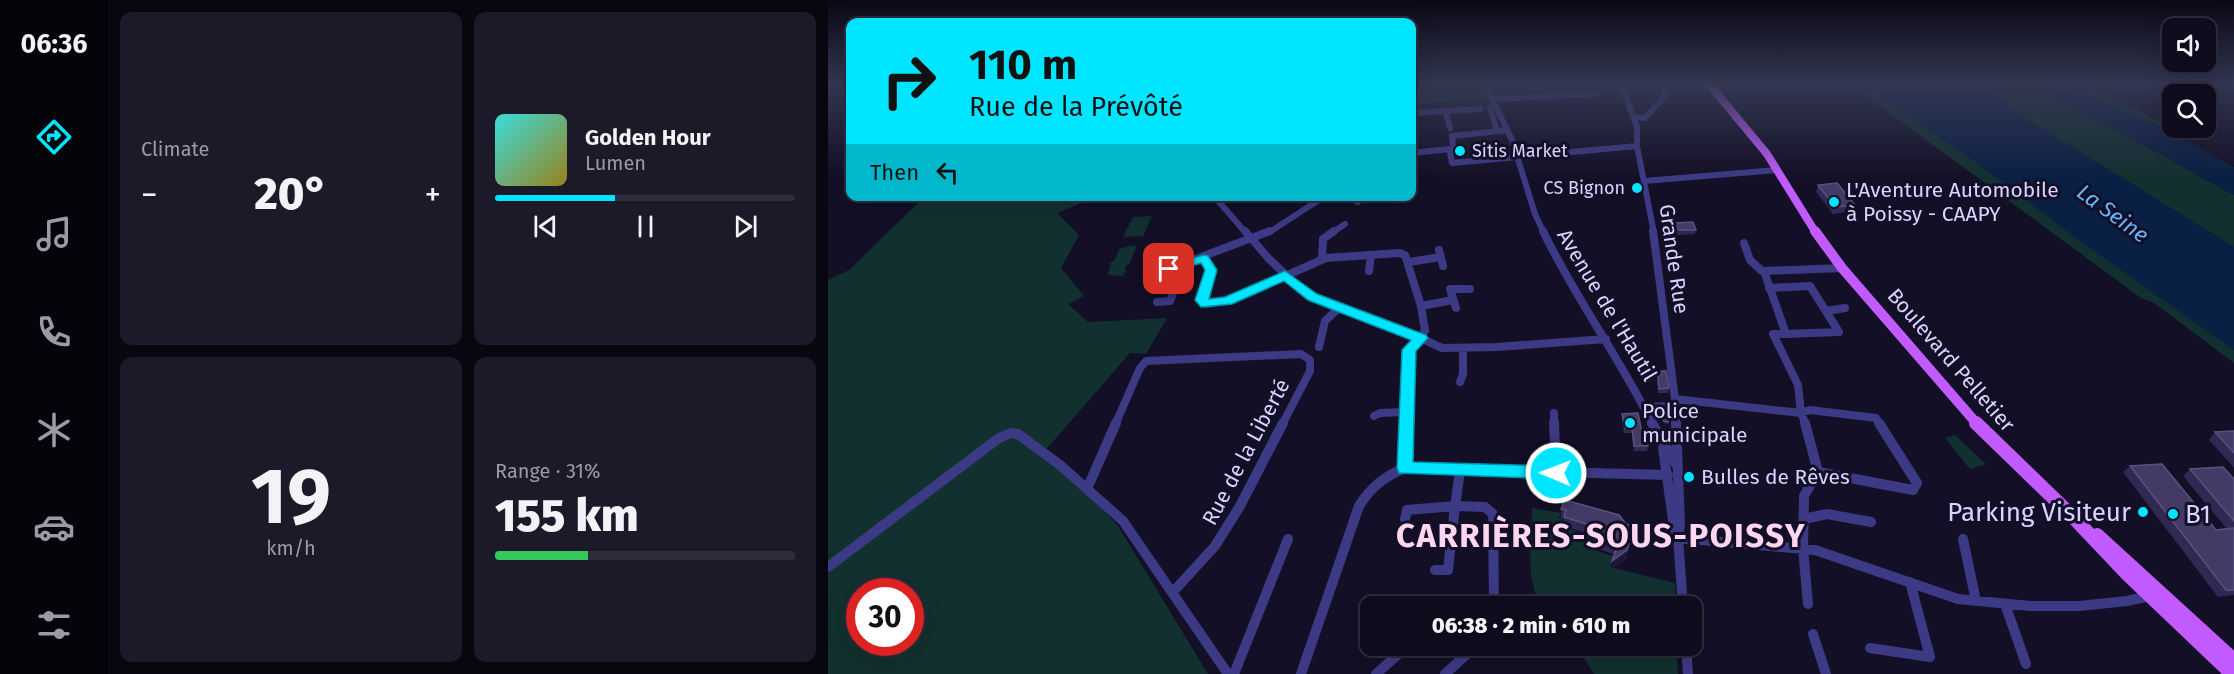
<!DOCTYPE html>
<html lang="en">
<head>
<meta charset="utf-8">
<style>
  body { margin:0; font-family:"Fira Sans",sans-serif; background:#1c1929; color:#f1f3f6; height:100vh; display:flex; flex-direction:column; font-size:22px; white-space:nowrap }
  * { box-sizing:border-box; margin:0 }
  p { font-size:20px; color:#9b9ba3 }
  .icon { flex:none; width:33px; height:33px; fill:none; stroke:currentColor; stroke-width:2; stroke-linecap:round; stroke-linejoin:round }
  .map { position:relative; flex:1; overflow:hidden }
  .side { display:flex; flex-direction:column; gap:12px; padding:12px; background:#08060f; width:720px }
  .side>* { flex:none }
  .banner { position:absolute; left:18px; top:18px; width:570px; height:183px; border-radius:12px; box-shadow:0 6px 24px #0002,0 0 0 2px #2e2b3b; background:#00e5ff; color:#111; overflow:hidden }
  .tools { position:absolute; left:1334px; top:18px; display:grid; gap:12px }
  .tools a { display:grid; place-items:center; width:54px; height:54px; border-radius:12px; background:#0e0b1c; box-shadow:0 6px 24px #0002,0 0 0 2px #2e2b3b; font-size:30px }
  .speed { position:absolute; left:18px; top:578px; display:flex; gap:12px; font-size:30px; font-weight:700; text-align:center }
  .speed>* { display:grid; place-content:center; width:78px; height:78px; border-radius:50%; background:#0e0b1c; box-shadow:0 6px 24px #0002,0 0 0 2px #2e2b3b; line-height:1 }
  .speed .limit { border:9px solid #d22; background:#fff; color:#111 }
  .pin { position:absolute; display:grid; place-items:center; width:51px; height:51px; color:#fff; margin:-26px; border-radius:12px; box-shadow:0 3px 9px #0006 }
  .me { position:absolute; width:66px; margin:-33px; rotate:271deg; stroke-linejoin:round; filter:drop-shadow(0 0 4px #0008) }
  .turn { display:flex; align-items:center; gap:21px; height:126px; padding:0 24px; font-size:27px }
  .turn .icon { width:78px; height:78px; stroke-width:2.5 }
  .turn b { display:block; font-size:42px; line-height:51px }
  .then { display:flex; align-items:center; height:57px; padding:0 24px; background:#0003; gap:12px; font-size:22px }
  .big { font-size:45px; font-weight:800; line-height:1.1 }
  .side .card { flex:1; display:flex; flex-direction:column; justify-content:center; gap:9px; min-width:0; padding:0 21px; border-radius:12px; background:#1c1929 }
  .side .dial { align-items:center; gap:0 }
  .dial b { font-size:78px; line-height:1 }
  .song { display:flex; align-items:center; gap:18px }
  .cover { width:72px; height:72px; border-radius:9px; background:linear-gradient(135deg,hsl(180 70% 55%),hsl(50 70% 35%)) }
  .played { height:6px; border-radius:3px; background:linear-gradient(90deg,#00e5ff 40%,#2e2b3b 40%) }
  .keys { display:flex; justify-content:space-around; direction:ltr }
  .heat { display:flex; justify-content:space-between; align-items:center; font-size:33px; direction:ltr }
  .charge { height:9px; border-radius:4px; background:linear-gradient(90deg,#34c759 31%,#2e2b3b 0) }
  .side .tiles { flex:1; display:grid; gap:12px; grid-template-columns:repeat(2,1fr) }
  .trip { position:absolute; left:532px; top:596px; width:342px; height:60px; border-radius:12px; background:#0e0b1c; box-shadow:0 6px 24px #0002,0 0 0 2px #2e2b3b; font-weight:800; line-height:60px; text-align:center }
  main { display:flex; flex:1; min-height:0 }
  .dock { display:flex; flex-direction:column; width:108px; justify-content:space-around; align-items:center; background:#06040b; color:#9b9ba3 }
  .dock .icon { width:42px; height:42px }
  .dock .selected { color:#00e5ff }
  .dock b { font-size:27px; color:#f1f3f6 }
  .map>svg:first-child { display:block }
  .green { fill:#12302f; fill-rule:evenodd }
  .water { fill:#0a1f44 }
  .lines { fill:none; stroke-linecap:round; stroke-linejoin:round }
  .minor-far2 { stroke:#3d3a85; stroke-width:6 }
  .minor-far1 { stroke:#3d3a85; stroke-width:8 }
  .minor { stroke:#3d3a85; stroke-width:10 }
  .major-far2 { stroke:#c25bff; stroke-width:8 }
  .major-far1 { stroke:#c25bff; stroke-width:10 }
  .major { stroke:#c25bff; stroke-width:14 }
  .wall { fill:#312854 }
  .shaded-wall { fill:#1d163a }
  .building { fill:#433a66; stroke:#5a527e; stroke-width:1.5 }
  .route { fill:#00e5ff; stroke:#0095a6; stroke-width:1.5 }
  .poi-dot { fill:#00e5ff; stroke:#130f26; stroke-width:2 }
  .labels { text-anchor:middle; stroke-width:6; stroke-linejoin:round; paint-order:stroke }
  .far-poi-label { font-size:18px; fill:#d9d4ff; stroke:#130f26; text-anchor:start }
  .poi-label { font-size:21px; fill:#d9d4ff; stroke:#130f26; text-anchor:start }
  .street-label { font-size:21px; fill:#d9d4ff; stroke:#130f26 }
  .water-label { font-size:22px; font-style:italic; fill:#62b6ff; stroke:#130f26 }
  .near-poi-label { font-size:26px; fill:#d9d4ff; stroke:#130f26; text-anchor:end }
  .near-district-label { font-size:33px; font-weight:bold; letter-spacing:1.5px; fill:#ffd6f0; stroke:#130f26 }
</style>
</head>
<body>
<main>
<nav class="dock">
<b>06:36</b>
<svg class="icon selected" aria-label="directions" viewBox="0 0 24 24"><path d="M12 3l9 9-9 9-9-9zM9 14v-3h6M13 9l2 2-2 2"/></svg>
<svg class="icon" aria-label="music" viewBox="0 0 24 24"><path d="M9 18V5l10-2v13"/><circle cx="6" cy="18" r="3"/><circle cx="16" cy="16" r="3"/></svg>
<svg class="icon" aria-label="phone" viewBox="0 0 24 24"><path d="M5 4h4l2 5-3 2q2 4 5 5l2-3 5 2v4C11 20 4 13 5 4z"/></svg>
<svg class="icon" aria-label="climate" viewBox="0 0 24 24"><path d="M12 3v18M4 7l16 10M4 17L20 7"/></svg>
<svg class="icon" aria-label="car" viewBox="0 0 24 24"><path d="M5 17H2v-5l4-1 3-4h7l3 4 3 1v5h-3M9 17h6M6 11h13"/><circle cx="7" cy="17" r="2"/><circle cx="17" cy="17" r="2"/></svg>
<svg class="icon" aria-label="filters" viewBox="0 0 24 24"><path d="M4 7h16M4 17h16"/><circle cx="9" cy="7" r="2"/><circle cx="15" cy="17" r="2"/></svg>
</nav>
<section class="side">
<div class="tiles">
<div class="card"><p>Climate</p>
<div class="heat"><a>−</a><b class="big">20°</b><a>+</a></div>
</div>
<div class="card">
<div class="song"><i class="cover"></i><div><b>Golden Hour</b><p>Lumen</p></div></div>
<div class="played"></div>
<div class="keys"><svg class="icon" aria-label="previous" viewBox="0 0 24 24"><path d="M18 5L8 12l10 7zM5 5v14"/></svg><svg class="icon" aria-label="pause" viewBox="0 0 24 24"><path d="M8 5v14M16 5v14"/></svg><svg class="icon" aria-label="next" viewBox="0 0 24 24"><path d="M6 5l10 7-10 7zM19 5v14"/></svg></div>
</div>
<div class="card dial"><b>19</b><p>km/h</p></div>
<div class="card"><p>Range · 31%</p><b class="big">155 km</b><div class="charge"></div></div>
</div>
</section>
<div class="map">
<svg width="1406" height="674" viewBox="0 0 1406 674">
  <rect width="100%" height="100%" fill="#130f26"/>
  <path class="green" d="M598 84H652L659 98 584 105V86Z
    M1022 84H1033L1151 164 1247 237 1406 350V363L1326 303 1313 298Z
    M1157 84H1205L1236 104 1261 115 1406 195V247L1190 114Z
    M1243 84H1258L1344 128C1340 128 1339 129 1335 128 1325 125 1247 89 1243 84Z
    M260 196 263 199 229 213 251 235 233 268 256 296 240 304 260 322 339 318 318 354 302 353 215 453 260 494 290 526 380 674H0V280L21 270 96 197ZM32 591H82V642H32Z
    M324 216 315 236 295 237 305 217Z
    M306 245 308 246V248L301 264 297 267 298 271 295 276 279 275 283 265 280 264 287 260 291 249Z
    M1127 435 1158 464 1142 469 1117 438Z
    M704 508 733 513 731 518 736 520 735 526 762 536 758 547 785 556 782 567 847 583 848 606H714C696 579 704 540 704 508Z
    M748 645H849L850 674H766Z"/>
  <path class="water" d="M1033 84H1157L1190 114 1406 247V350L1247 237 1151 164Z
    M1205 84H1243L1251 91 1338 129 1406 167V195L1261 115 1236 104Z"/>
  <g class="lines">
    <path class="minor-far2" d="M657 84 684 140 707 214 716 233
      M793 84 809 127V146L826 233
      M665 99 768 94
      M662 108 669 131
      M618 112 622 128
      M584 113 652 109
      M806 117 817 118 837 96 836 84
      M680 130 624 136 625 147 622 152 624 163 809 146
      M584 153 622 149
      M816 181 949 170
      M386 196 418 233
      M518 196 530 202
      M440 233 497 196
      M504 233 517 224"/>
    <path class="minor-far1" d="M417 231 441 259 477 293 573 329 614 348 669 347 778 339
      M715 231C747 298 792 358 825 425
      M825 231 847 399 848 425
      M916 243 922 260 934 271 1014 268
      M611 250 615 266
      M376 258 383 271 374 300 378 304 400 301 498 258 571 253 577 255 593 306 597 331 581 350 578 425
      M494 259 495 239 506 231
      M581 262 612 257
      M341 269 442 231
      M541 271 543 255
      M937 274 958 334H945L970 385 973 413 978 425
      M941 288 982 286 1011 332 958 334
      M329 302 342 301 355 266
      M593 306 625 300
      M628 308 622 289H642
      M998 311 1017 308
      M491 347 497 321 512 307
      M632 382 635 374V349
      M847 399 973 413 982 410 1048 418 1052 425
      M817 407 846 406
      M726 413V425
      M546 416 552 413 577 412
      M287 425 312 368 318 361 473 354 482 360V371L454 425"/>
    <path class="minor" d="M726 423 728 473
      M824 423 848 464
      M848 423 852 524 850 538 855 606
      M977 423 990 472 976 496 975 549 980 604
      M835 448 846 527 850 538
      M577 468 579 423
      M632 471 627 506 657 507 665 514 666 606
      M990 472 1085 490 1089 483 1051 423
      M259 489 288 423
      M577 519 579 510 627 506 620 570H607
      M976 519 999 514 1043 522
      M850 538 987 550 1130 599 1202 606H1251L1299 601 1322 596 1324 593
      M1135 539 1148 601
      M0 567 171 438 183 433 190 434 232 465 295 521 400 674
      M345 592 387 546 412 506 455 423
      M1177 604 1198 664
      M985 634 998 674
      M858 645 860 674
      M1042 648 1102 657 1082 582
      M406 674 460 539
      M473 674 531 506C543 487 557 476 577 468L840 475
      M548 674 574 651V645
      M617 674 649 645"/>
    <path class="major-far2" d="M881 84 939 154 988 233"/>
    <path class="major-far1" d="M987 231 1014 268 1150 425"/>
    <path class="major" d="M1148 423 1245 517 1299 574 1404 674
      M1269 535 1406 660"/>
  </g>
  <path class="wall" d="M990 185 1027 205 1024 211 1005 214 988 192Z
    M847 223 868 230 867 234 849 235 847 228Z
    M833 371 841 388 840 393H830L829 379 830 374 832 375Z
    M794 414 815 438 820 446 819 451H806L804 433H796L794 419Z
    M842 416 840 424 836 423 833 420V418Z
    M1406 431V468L1381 440 1387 432Z
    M1302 466 1388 530 1399 529 1355 476 1362 469 1406 479V595L1390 597 1295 472Z
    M733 509 806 526 805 535 798 559 782 570 786 554 763 547 765 535 736 526V519L733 518Z"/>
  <path class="shaded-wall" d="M806 526 805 535 798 559 782 570 784 561Z"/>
  <path class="building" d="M1009 183 1027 205 1007 207 990 185Z
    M865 222 868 230H850L847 223Z
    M833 371H838L841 388 831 389 830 374 833 375Z
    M810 413 815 438H819L820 446H806L804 428H797L794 414Z
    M842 416 840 422 836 421 833 418Z
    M1406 431V453L1387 432Z
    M1334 464 1388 530 1406 528V590H1398L1302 466Z
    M1395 467 1406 479V521L1362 469Z
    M737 500 791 515 798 524 806 526 799 550 784 561 789 546 764 538 768 527 736 517 738 510 733 509Z"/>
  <linearGradient id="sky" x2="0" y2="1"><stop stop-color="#0a0815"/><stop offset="0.47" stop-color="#333752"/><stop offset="1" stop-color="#333752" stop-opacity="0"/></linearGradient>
  <rect width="1406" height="179" fill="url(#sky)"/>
  <path class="route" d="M376 255 380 256 389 270 381 299 397 297 457 271 489 294 598 335 600 338 588 351 585 462 728 466 734 468 736 473 734 477 728 479 571 473 569 468 574 350 583 340 480 300 456 281 404 304 373 307 367 300 377 270 373 263 341 273 335 269 336 266Z"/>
  <g class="poi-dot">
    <circle cx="632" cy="151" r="6"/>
    <circle cx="809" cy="188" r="6"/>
    <circle cx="1006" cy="202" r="6"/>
    <circle cx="802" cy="423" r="6"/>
    <circle cx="861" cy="477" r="6"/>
    <circle cx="1315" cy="512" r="6"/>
    <circle cx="1345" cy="514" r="6"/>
  </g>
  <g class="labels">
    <g class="far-poi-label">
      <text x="644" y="157">Sitis Market</text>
      <text x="797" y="194" text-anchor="end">CS Bignon</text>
    </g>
    <g class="poi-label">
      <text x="1018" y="197">L'Aventure Automobile<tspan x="1018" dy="24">à Poissy - CAAPY</tspan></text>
      <text x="814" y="418">Police<tspan x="814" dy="24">municipale</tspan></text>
      <text x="873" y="484">Bulles de Rêves</text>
    </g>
    <g class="street-label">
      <text transform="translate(846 259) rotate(82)" y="7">Grande Rue</text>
      <text transform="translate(779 305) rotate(59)" y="7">Avenue de l'Hautil</text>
      <text transform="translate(1123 360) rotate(49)" y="7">Boulevard Pelletier</text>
      <text transform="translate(418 452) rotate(-62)" y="7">Rue de la Liberté</text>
    </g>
    <g class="water-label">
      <text transform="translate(1285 213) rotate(36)" y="8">La Seine</text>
    </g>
    <g class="near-poi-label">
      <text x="1303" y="521">Parking Visiteur</text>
      <text x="1357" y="523" text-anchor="start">B1</text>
    </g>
    <g class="near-district-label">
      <text x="773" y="547">CARRIÈRES-SOUS-POISSY</text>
    </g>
  </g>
</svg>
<div class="tools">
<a><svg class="icon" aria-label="sound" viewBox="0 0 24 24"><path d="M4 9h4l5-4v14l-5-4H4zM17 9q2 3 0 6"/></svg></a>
<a><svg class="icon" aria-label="search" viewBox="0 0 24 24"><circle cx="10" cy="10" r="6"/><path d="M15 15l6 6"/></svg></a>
</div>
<div class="speed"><div class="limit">30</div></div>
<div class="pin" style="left:341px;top:269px;background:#d93025"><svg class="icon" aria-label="arrive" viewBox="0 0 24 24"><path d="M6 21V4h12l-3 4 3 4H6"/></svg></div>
<svg class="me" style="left:728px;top:473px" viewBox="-20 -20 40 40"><circle r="17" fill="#00e5ff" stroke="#fff" stroke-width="3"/><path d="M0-11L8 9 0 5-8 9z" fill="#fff"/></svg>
<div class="trip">06:38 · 2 min · 610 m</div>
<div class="banner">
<div class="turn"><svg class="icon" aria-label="right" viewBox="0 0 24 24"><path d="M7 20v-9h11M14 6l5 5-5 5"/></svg><div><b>110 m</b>Rue de la Prévôté</div></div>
<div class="then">Then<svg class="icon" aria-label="left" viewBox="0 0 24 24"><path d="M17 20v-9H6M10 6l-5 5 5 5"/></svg></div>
</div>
</div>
</main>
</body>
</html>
